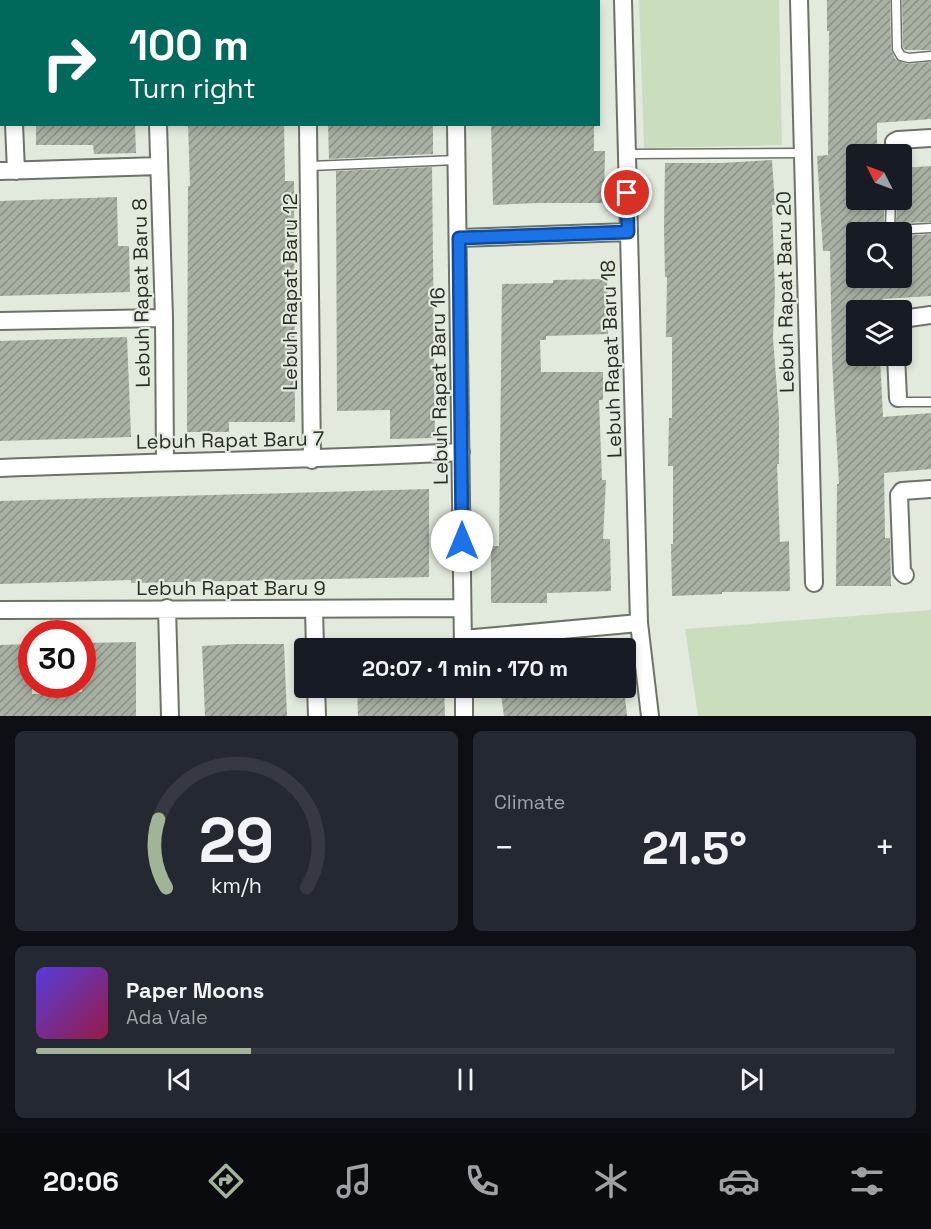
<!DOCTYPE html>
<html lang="en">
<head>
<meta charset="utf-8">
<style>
  body { margin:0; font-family:"Space Grotesk",sans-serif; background:#242831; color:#f1f3f6; height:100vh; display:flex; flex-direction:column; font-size:22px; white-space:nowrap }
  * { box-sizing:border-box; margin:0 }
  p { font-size:20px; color:#9ea1a6 }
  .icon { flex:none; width:33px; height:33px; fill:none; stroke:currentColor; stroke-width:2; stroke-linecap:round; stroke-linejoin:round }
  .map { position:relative; height:716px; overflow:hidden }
  .details { display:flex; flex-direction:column; gap:15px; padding:15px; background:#0d0f14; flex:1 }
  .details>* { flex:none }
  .hud { position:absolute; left:0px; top:0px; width:600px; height:126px; box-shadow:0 3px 9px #0003; background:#00695c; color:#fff; overflow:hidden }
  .needle { width:39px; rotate:312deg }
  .tools { position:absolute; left:846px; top:144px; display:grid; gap:12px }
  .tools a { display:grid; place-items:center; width:66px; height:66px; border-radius:6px; background:#171b24; box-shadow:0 3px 9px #0003; font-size:30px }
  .speed { position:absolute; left:18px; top:620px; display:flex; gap:12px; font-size:30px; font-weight:700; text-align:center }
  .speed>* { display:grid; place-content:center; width:78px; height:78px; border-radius:50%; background:#171b24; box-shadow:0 3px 9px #0003; line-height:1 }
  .speed .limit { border:9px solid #d22; background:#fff; color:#111 }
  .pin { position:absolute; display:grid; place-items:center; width:51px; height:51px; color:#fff; margin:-26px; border:3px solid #fff; border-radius:50%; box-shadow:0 2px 6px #0007 }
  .me { position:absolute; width:66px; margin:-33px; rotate:0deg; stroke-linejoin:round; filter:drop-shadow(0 0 4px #0008) }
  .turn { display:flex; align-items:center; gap:21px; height:126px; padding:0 30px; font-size:27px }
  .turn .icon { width:78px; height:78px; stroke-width:2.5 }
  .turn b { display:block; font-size:42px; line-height:51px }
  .big { font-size:45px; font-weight:800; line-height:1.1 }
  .details .widget { flex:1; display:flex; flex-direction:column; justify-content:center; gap:9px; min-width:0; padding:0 21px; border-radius:9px; background:#242831 }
  .details .dial { align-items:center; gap:0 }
  .dial svg { height:156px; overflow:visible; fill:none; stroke:#363941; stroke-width:7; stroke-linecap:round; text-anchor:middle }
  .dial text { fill:#f1f3f6; stroke:none }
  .song { display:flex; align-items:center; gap:18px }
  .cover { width:72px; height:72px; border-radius:9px; background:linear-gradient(135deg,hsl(250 70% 55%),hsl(340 70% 35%)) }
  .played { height:6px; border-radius:3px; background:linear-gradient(90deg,#a2b497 25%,#363941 25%) }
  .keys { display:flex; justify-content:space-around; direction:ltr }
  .heat { display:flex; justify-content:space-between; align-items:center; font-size:33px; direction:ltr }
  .details .tiles { flex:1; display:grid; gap:15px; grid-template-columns:1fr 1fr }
  .widget:last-child { grid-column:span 2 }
  .trip { position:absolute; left:294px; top:638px; width:342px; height:60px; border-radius:6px; background:#171b24; box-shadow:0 3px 9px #0003; font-weight:800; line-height:60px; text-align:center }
  .dock { display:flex; height:96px; justify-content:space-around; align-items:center; background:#090b0e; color:#9ea1a6 }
  .dock .icon { width:42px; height:42px }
  .dock .current { color:#a2b497 }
  .dock b { font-size:27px; color:#f1f3f6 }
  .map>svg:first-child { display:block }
  .park { fill:#cadebe }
  .building { fill:url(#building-hatch) }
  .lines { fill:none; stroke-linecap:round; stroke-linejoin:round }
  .lane-casing { stroke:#6c7367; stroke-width:11 }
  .street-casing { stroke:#6c7367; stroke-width:20 }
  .lane { stroke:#fff; stroke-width:8 }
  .street { stroke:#fff; stroke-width:16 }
  .route-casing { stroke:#114b97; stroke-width:15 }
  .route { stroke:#1a73e8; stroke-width:10 }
  .labels { text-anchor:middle; stroke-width:4.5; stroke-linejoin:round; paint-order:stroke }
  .street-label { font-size:20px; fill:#292c27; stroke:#e2eadd }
</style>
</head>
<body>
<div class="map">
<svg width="931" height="716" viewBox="0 0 931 716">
  <defs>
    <pattern id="building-hatch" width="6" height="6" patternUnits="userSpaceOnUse" patternTransform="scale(1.5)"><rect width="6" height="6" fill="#a8b0a3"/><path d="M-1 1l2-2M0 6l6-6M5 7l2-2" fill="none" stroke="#898f85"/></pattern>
  </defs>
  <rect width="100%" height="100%" fill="#e2eadd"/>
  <path class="park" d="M639 0H779L782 145 644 148Z
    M931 610V716H698L685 629Z"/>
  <path class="building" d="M827 0H890L891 49 895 59 908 64 931 62V119L877 123V154H856V209L884 207V226L887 232H856V278H906L903 236 931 234V296L883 299V301L856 302V356H880L883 417 931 413V469L884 473 885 538H890L891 586H836L837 484H839L832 360 830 251H823L817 156 828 155 829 31H827Z
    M902 0H931V50H905L903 47Z
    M36 124H135L136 153 94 154 93 145H36Z
    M188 124H284L285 181H294L295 422H229V432H187L188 186H190Z
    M328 124H433V154L329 159Z
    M491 124H594V151H605L604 203H537L493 205Z
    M772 160 775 205H772L775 292 773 338 779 416V464H777L780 542 789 541 790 591 722 592V594L672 596 671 544H673V466H668L669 418H672V337H666L667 277H665L664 228 665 163H721Z
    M931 166V222L896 223 897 206H902V168Z
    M432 167 435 438 390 439V410L337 411 336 171Z
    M117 197 118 246H129L130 292 0 296V201Z
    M607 279 608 334 546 336V340H540L541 372H603V400H599L602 480H606L603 539H610L611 591 547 593V603H491V546H499L502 284 553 283V280Z
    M127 337 131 437 0 441V341Z
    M429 489V577L131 583V580L0 584V501Z
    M136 642V716H0V645L32 644V694L82 692V643Z
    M236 644H284L287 716H205L202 646Z
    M357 687H444L445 716H358Z
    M500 687H624L627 716H504Z"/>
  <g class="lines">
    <defs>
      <path id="lane" d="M896 0 897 49 901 56 909 58 931 56
        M626 154 803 153
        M891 154 894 142
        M310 166 457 160
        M891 200 890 226 894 230 931 228
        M898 398 901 402H931"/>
      <path id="street" d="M11 0V2
        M157 0V2
        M304 0 305 2
        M453 0V2
        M623 0 639 623 650 716
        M799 0 814 583
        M14 124 16 171
        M158 124 164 318 165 461
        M308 124 312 460
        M456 124 463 648
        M894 142 898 140 931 138
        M0 171 159 166
        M459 238 628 232
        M902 319 931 315
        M0 321 164 318
        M896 356 898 398
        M0 468C154 462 308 460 461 452
        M905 575 902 572 899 495 902 491 931 489
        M167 608 170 716
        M0 610C154 609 308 610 462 608
        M314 610 315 648
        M463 639 639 623
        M316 687 317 716
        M464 687V716"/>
    </defs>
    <use href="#lane" class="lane-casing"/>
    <use href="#street" class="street-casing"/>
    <use href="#lane" class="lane"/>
    <use href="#street" class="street"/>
  </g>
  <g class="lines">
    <defs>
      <path id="route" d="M462 541 459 238 628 232 627 193"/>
    </defs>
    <use href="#route" class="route-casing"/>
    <use href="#route" class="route"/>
  </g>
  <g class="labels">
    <g class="street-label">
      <text transform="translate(290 292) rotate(-90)" y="7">Lebuh Rapat Baru 12</text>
      <text transform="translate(785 292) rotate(-91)" y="7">Lebuh Rapat Baru 20</text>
      <text transform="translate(141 293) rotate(-91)" y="7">Lebuh Rapat Baru 8</text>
      <text transform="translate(611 359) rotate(-92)" y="7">Lebuh Rapat Baru 18</text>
      <text transform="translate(439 386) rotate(-91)" y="7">Lebuh Rapat Baru 16</text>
      <text transform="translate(230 440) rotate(-1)" y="7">Lebuh Rapat Baru 7</text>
      <text x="231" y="595">Lebuh Rapat Baru 9</text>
    </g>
  </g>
</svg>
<div class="tools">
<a><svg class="needle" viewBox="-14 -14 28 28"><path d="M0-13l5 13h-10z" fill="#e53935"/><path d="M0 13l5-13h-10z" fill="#9ea1a6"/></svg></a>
<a><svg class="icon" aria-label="search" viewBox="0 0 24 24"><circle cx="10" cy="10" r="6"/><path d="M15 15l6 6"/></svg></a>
<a><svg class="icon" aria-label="layers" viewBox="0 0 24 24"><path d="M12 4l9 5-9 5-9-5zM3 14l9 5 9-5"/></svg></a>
</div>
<div class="speed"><div class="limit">30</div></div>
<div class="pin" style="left:627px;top:193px;background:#d93025"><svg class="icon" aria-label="arrive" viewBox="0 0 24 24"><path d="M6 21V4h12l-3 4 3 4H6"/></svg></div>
<svg class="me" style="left:462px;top:541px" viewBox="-20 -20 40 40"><circle r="19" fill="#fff"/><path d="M0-13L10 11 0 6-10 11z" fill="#1a73e8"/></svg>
<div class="trip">20:07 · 1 min · 170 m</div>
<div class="hud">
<div class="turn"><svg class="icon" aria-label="right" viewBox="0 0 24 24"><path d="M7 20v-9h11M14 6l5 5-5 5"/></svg><div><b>100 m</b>Turn right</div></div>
</div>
</div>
<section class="details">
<div class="tiles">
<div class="widget dial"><svg viewBox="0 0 100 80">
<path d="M14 69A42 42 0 1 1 86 69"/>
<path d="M14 69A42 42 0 0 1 10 34" stroke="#a2b497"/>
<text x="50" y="56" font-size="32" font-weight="700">29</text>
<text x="50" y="72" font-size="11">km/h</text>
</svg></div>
<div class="widget"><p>Climate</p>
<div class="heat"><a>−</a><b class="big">21.5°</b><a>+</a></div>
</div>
<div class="widget">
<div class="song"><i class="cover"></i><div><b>Paper Moons</b><p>Ada Vale</p></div></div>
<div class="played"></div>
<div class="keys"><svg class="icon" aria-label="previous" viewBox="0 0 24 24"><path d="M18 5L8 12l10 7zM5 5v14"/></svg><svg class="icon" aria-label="pause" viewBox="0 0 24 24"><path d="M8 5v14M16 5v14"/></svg><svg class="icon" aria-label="next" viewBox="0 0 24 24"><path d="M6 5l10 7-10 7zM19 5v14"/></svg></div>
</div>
</div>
</section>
<nav class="dock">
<b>20:06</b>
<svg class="icon current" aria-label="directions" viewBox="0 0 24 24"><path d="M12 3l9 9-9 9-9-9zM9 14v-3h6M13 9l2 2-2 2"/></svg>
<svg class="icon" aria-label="music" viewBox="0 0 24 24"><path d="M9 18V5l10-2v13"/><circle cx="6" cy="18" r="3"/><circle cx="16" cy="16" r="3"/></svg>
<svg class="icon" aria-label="phone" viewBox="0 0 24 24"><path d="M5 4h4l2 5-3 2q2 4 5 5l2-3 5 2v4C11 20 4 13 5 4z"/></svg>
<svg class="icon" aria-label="climate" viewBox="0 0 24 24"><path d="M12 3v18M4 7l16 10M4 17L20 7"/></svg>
<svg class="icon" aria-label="car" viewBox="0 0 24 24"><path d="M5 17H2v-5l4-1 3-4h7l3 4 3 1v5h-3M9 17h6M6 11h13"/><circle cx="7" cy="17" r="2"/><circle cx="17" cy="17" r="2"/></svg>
<svg class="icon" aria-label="filters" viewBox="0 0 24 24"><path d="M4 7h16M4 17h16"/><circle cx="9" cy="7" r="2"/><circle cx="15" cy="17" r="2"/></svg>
</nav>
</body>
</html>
